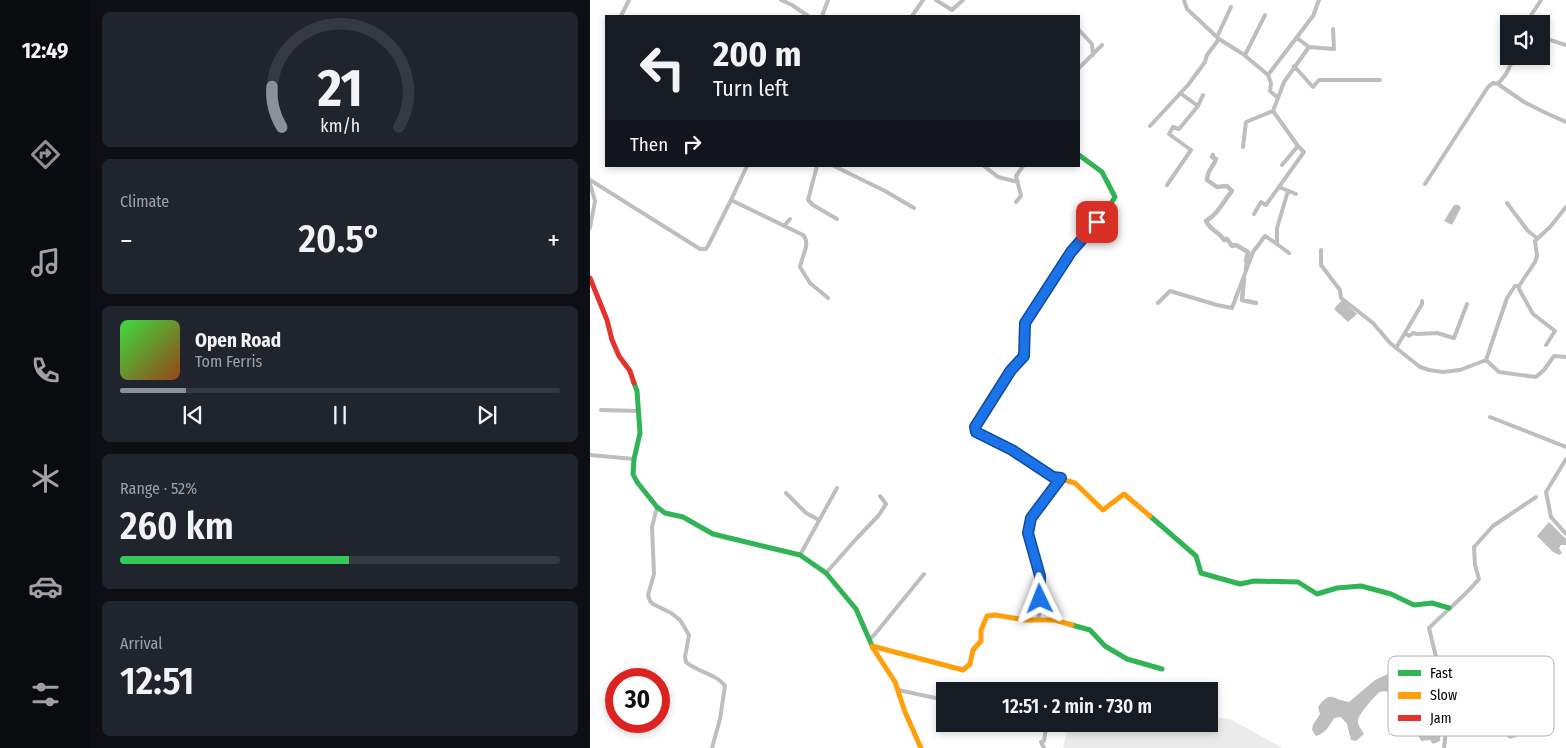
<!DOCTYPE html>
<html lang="en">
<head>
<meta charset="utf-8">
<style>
  body { margin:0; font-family:"Fira Sans Condensed",sans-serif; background:#20242c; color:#f1f3f6; height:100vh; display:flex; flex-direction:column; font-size:19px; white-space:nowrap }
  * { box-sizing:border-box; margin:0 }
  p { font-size:16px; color:#9ea1a6 }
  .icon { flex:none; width:28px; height:28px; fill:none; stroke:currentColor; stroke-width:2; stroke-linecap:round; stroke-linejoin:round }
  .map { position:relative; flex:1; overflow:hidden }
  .side { display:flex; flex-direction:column; gap:12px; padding:12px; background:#0d0f14; width:500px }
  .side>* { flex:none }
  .banner { position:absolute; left:15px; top:15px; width:475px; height:152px; border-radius:0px; box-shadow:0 2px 8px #0003; background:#171b24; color:#f1f3f6; overflow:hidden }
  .buttons { position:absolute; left:910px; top:15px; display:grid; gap:10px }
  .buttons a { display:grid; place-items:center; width:50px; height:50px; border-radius:0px; background:#171b24; box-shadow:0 2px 8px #0003; font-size:25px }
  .speed { position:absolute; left:15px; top:668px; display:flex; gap:10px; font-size:25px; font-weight:700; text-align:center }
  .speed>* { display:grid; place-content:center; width:65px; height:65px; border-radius:50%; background:#171b24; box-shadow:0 2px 8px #0003; line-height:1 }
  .speed .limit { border:8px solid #d22; background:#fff; color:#111 }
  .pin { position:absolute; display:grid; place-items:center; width:42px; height:42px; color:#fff; margin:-21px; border-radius:10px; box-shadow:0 2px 8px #0006 }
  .me { position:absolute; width:55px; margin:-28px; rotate:358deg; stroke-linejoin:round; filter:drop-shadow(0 0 4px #0008) }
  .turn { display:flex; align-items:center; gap:18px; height:105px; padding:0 25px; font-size:22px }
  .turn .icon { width:65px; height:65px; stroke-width:2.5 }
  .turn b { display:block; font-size:35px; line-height:42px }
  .then { display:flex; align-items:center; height:48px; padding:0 25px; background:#0003; gap:10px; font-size:19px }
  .big { font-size:38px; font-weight:600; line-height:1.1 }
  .side .tile { flex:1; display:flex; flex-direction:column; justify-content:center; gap:8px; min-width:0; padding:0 18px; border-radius:8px; background:#20242c }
  .side .dial { align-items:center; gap:0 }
  .dial svg { height:130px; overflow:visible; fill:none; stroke:#363941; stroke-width:7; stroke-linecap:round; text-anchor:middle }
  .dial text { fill:#f1f3f6; stroke:none }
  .song { display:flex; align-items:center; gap:15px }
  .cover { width:60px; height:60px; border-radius:8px; background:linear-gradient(135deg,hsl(120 70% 55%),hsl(20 70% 35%)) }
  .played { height:5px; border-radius:2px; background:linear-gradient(90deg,#8c9099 15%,#363941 15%) }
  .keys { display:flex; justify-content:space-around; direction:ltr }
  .heat { display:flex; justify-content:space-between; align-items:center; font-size:28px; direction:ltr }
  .charge { height:8px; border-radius:4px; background:linear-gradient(90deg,#34c759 52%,#363941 0) }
  .trip { position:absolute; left:346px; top:682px; width:282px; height:50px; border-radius:0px; background:#171b24; box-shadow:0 2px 8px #0003; font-weight:600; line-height:50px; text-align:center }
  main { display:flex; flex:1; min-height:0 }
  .dock { display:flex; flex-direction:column; width:90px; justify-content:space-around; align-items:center; background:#090b0e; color:#9ea1a6 }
  .dock .icon { width:35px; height:35px }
  .dock .active { color:#8c9099 }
  .dock b { font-size:22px; color:#f1f3f6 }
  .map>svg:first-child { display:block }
  .green { fill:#ebebeb }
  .water { fill:#bebebe }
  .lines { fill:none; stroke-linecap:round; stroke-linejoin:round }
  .canal { stroke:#bebebe; stroke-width:4.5 }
  .street { stroke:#bebebe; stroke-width:4 }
  .fast { stroke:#30b455; stroke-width:5 }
  .slow { stroke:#ff9f0a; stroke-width:5 }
  .jam { stroke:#e5322d; stroke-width:5 }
  .route-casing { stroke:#114b97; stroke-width:12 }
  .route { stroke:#1a73e8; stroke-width:9 }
  .key { fill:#fff; stroke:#b2b2b2; stroke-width:1 }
  .key-label { font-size:14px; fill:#000 }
</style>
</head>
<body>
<main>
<nav class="dock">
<b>12:49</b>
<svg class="icon active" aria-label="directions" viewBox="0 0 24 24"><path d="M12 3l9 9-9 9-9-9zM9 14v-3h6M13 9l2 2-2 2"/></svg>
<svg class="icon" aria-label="music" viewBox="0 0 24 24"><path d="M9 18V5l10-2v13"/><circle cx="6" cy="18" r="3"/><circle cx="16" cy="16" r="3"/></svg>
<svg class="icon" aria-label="phone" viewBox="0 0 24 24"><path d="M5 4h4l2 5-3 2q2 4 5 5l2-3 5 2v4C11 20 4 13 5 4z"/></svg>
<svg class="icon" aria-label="climate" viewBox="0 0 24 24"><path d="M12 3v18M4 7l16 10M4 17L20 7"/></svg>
<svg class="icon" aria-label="car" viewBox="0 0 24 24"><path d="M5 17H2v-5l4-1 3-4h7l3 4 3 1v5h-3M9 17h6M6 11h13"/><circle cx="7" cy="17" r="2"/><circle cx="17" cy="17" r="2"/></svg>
<svg class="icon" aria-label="filters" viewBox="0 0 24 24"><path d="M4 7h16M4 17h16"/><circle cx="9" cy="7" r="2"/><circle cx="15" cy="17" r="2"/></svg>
</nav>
<section class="side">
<div class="tile dial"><svg viewBox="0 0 100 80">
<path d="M14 69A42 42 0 1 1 86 69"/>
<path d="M14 69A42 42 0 0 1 8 44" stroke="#8c9099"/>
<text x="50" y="56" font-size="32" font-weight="700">21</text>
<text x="50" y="72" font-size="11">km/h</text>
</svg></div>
<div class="tile"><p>Climate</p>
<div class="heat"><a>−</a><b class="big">20.5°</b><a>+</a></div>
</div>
<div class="tile">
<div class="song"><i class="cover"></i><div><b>Open Road</b><p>Tom Ferris</p></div></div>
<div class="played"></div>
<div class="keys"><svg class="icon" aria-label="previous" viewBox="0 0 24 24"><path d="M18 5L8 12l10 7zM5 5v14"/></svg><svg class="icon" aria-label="pause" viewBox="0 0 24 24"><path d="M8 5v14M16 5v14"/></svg><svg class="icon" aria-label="next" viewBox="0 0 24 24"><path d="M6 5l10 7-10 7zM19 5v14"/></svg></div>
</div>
<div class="tile"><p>Range · 52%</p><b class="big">260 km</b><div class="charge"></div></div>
<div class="tile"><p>Arrival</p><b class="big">12:51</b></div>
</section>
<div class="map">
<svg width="976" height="748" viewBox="0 0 976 748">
  <rect width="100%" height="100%" fill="#fff"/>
  <path class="green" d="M620 717 640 719 693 748H473L479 724H620Z"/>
  <path class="water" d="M864 205H869L871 208 862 225 854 221Z
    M752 300 767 314 758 322 744 309Z
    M959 522 976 539V545H971L969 548 972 553 969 555 963 552 947 536Z
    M811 658 820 662 813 678 811 691 806 694C801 692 796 690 790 692 786 694 768 715 768 720 767 725 772 730 774 734L766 741 761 740 757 724 751 717 744 718C740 725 735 734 726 736L722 730 723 725 730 714 728 707C741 689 742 700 759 702L785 680 802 672Z
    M862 698C873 710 894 713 910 714L919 708 921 709 926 721 936 725 934 728 935 731 934 734 920 739 898 721 870 710 863 709 858 704Z
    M833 725 851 730 850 741 843 744 840 740 831 741 828 735Z"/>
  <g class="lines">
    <path class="canal" d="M623 155 622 157 626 159C623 168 617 170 617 180L627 187 637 186 642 191C633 202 628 214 616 221 620 230 629 232 634 240L637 239 642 246 646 245 658 252 656 261 657 263 656 269
      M654 279 652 300 666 303"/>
    <path class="street" d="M191 0 202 5 218 16
      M346 0 362 10 373 0
      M594 0 597 9 629 39 653 54 678 75 681 83 680 91 688 98 694 82 719 47 707 38
      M31 16 39 0
      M232 16 238 0
      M322 16 333 0
      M937 24 938 20 951 0
      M489 30 502 44 503 55
      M627 37 641 7
      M951 37 976 45
      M719 47 744 49 743 29
      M655 55 675 15
      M704 66 723 87 729 80H790
      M489 68 512 45
      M678 75 723 16 729 0
      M908 84 916 74 925 56
      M688 98 683 111 708 146 692 165
      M608 106 613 95
      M560 126 598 85 615 62 617 55 629 39
      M653 147 656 122 683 111
      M157 166 141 200 213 235C221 243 212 256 210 267L220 283 238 298
      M227 166 218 200 223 205 247 219
      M244 166 295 191 324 208
      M394 166 408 177 428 182
      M0 180 110 249H116L118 246 141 200
      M0 184 5 201 0 228
      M835 184 898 87 903 83 908 84 934 102 958 114 976 122
      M577 185 601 150 579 134 583 127 589 129 608 106 590 93
      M689 187 706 194
      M698 191 687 228V244L699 253
      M426 202 431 196 426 176 433 166
      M917 203 938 231 947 238
      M664 214 671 202 676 205 714 152 708 146
      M194 226 200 219
      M731 250V265L750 290 751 298 783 323 800 343 830 367 839 370 853 372 870 370 896 360
      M929 286V289L943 314 965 331 956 345
      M568 303 580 291 627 305 642 308 663 252 675 236 687 244
      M815 333 819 336 823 333 827 334 847 333 864 338 877 304
      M806 348 832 304V301
      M896 360 917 298 925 286H929L945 262 947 256 945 241 960 227 976 207
      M896 360 909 372 946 377 954 370 964 356 976 357
      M11 410 49 411
      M900 417 976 447
      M0 455 44 459
      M976 459 956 492 961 517 976 534
      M196 493 216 513 229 520
      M67 507 62 527 64 574 58 595 60 601 63 604 81 613 90 620 99 635 95 657 96 662C107 672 127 674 135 686L130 719 122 748
      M210 555 247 488
      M236 573 267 538 289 515 296 504 290 496
      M448 619 450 609V575L438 533 441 517 471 478
      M280 639 285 634 334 574
      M308 690 355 700
      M436 724 456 728 454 741 451 742 454 748
      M854 748 857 722 854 700 848 682 846 657 839 628C856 611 874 597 889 579L885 565 884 547 903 526 946 497"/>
    <path class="fast" d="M44 383 47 391 50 433 44 459 43 474 47 482 67 507 75 513 93 517 123 534 210 555 236 573 266 609 283 648
      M390 418 421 370 434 356 435 323 481 252 518 208 525 197 512 172 489 155
      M560 516 606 556 611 573 650 584 664 581 708 582 727 594 747 588 771 586 801 594 824 605 842 603 859 608
      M482 625 500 630 515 646 537 659 572 669"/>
    <path class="slow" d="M390 418 385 427 386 432 422 450 463 477 485 483 513 510 534 494 560 516
      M282 646 373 670 380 664 383 650 391 641V630L397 616 405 615 436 620H465L482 625
      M283 648 305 682 315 712 331 748"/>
    <path class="jam" d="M0 278 17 320 22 340 29 356 40 371 44 383"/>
  </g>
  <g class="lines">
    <defs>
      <path id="route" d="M450 599V576L438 533 441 518 471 478 463 477 422 450 386 432 385 427 421 370 434 356 435 323 481 252 507 222"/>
    </defs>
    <use href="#route" class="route-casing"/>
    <use href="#route" class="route"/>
  </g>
  <rect x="798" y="656" width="166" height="80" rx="8" class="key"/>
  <rect x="808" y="670" width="23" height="6" fill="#30b455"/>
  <rect x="808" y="692" width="23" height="7" fill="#ff9f0a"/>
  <rect x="808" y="715" width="23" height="6" fill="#e5322d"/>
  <g class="key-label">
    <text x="840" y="678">Fast</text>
    <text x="840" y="700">Slow</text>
    <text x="840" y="723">Jam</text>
  </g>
</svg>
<div class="buttons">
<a><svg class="icon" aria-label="sound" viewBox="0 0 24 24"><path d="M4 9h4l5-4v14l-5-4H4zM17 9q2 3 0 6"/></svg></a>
</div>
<div class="speed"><div class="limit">30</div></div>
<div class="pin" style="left:507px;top:222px;background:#d93025"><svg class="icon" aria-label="arrive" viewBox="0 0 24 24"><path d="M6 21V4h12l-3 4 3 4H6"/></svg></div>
<svg class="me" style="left:450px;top:599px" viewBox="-20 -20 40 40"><path d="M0-17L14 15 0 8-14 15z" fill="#1a73e8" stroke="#fff" stroke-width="4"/></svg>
<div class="trip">12:51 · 2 min · 730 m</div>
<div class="banner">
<div class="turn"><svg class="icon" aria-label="left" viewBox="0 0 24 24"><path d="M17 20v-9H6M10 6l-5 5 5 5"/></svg><div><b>200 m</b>Turn left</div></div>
<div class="then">Then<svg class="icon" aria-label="right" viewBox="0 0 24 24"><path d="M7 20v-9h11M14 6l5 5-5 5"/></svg></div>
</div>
</div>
</main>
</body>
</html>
